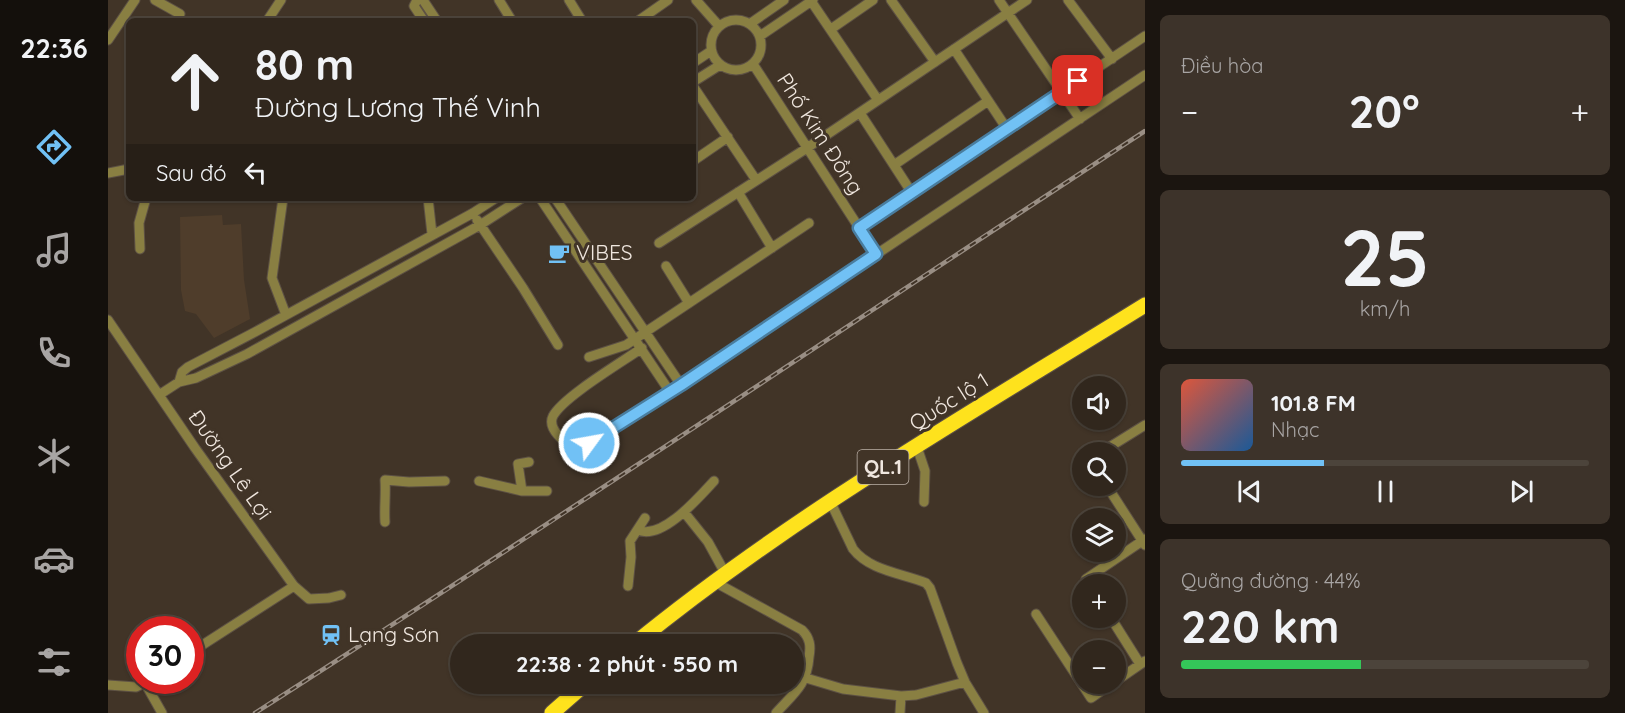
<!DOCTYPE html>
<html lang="vi">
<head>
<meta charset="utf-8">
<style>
  body { margin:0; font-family:Quicksand,sans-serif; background:#3d332a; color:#f1f3f6; height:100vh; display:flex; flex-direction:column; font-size:22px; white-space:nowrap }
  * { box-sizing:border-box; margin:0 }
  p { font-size:20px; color:#a8a5a4 }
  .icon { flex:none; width:33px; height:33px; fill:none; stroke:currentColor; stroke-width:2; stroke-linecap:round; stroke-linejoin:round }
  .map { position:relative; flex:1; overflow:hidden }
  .sheet { display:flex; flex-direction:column; gap:15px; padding:15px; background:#1b1510; width:480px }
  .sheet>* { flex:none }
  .top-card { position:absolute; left:18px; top:18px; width:570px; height:183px; border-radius:9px; box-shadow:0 2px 4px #0004,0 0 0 2px #4c443b; background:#31271d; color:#f1f3f6; overflow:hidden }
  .fabs { position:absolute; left:964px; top:376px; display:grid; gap:12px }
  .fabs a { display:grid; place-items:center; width:54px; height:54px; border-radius:50%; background:#31271d; box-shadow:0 2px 4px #0004,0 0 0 2px #4c443b; font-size:30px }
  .speed { position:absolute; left:18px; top:616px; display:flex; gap:12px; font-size:30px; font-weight:700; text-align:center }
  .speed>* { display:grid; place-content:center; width:78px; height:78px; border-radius:50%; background:#31271d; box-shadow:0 2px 4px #0004,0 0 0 2px #4c443b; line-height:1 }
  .speed .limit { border:9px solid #d22; background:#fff; color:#111 }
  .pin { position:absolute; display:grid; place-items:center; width:51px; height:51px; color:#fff; margin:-26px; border-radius:12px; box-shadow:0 3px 9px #0006 }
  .me { position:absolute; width:66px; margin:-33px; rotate:58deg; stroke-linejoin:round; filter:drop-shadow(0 0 4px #0008) }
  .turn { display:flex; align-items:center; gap:21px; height:126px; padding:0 30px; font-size:27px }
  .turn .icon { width:78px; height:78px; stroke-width:2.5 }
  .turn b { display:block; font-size:42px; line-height:51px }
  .then { display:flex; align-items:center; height:57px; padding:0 30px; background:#0003; gap:12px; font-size:22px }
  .big { font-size:45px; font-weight:800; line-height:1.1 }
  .sheet .tile { flex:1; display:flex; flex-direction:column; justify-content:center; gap:9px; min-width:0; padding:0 21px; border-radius:9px; background:#3d332a }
  .sheet .dial { align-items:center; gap:0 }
  .dial b { font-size:78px; line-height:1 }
  .song { display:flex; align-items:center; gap:18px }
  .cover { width:72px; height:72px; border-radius:9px; background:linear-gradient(135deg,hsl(10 70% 55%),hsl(210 70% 35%)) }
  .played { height:6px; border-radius:3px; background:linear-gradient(90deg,#71c1f5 35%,#4c443b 35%) }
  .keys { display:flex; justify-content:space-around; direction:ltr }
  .heat { display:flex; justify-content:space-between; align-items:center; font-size:33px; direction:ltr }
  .charge { height:9px; border-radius:4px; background:linear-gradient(90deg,#34c759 44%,#4c443b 0) }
  .trip { position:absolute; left:342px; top:634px; width:354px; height:60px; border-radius:30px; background:#31271d; box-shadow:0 2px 4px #0004,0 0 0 2px #4c443b; font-weight:800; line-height:60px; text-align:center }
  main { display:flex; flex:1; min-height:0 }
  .tabs { display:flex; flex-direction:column; width:108px; justify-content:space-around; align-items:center; background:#14100c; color:#a8a5a4 }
  .tabs .icon { width:42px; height:42px }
  .tabs .selected { color:#71c1f5 }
  .tabs b { font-size:27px; color:#f1f3f6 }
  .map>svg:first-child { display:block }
  .built { fill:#4f3d2b }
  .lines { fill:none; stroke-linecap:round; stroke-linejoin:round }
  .minor-casing { stroke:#5d5144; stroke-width:11 }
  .highway-casing { stroke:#5d5144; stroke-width:17 }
  .minor { stroke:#897f42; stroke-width:9 }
  .highway { stroke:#fee21d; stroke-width:15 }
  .rail-casing { stroke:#998e84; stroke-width:4.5 }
  .rail { stroke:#413427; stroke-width:2; stroke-dasharray:7; stroke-linecap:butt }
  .route-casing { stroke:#497d9f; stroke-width:15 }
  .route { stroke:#71c1f5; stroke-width:10 }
  .labels { text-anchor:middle; stroke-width:6; stroke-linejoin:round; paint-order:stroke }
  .shield { fill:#413427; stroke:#bcb1a8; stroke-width:1.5 }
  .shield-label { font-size:20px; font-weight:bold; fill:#f0e7df }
  .street-label { font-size:21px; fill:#f0e7df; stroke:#413427 }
  .poi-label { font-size:21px; fill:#f0e7df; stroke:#413427; text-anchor:start }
</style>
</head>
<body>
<main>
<nav class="tabs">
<b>22:36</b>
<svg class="icon selected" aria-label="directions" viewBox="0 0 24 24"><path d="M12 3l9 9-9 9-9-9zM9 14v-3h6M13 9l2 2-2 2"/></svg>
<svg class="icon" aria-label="music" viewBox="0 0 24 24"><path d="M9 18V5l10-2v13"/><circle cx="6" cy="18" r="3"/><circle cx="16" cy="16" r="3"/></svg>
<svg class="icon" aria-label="phone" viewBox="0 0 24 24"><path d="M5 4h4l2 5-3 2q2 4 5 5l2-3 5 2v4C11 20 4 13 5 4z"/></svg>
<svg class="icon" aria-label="climate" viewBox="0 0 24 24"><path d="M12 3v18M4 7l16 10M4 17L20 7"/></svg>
<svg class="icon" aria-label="car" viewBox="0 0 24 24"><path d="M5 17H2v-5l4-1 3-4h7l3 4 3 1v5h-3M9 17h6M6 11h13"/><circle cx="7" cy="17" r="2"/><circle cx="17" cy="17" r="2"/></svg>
<svg class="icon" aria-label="filters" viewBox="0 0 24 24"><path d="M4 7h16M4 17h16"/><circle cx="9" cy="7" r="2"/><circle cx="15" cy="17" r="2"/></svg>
</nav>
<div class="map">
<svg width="1037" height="713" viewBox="0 0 1037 713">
  <rect width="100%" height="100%" fill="#413427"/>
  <path class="built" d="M114 215 115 225 133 224 136 280 142 319 106 338 88 314 77 311 73 290 72 217Z"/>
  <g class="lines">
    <defs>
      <path id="minor" d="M47 0 72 14
        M309 0 306 6 316 21
        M315 0 329 21
        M391 0 404 21
        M461 0 474 21
        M588 0 611 26
        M783 0 827 62
        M891 0 972 119
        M960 0 1004 59
        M703 1 770 100
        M603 45a25 25 0 1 1 50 0a25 25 0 1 1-50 0Z
        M159 21 173 0
        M530 21 560 0
        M643 23 676 0
        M723 29 765 0
        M652 36 705 0
        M0 40 27 0
        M846 49 899 129
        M585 63 603 51
        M645 64 768 254
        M585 82 612 65
        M585 86 648 180
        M752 113 804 193
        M585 161 620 137
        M786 165 880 101
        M0 173 21 169
        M630 192 664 248
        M175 198 164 278 178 315
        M320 198 324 234
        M432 198 562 392
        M447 198 573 385
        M369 220 415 288 450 345
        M751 228 1037 36
        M551 243 699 148 919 0
        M32 249 31 223 38 198
        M558 266 581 303
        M0 320 87 448 186 586 201 599 221 598 233 595
        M534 348C514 362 455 397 445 416 439 428 456 444 467 446 472 447 476 445 481 443L562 392 1037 75
        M481 357 518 345 701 223
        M71 382 74 372 80 367 147 332 365 213 388 198
        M51 395 71 382 88 378 139 354 372 225 414 198
        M809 447 817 471 816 502
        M992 453 1037 425
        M371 481 414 491H439
        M999 486 1037 545
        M414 491 410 464 421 462
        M722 501 745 549C762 571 794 573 818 583L822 588 849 663 857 682 876 713
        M576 512 600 542 617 573
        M277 522C276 508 278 495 277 480L301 482 337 481
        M530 530C554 541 592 496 606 481
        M605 581 694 630C702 638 703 646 701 657 699 685 686 693 668 713
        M982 585 978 579 1037 539
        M520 586 523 557 522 541 537 518
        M928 614 983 698 1003 684
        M1003 618 1032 664
        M82 653 186 586
        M698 678 735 689 793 696 808 695 857 682
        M1008 681 1037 661
        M37 683 54 713
        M0 685 28 687 40 681
        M792 713 793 696"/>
      <path id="highway" d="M525 645C684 515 863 413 1037 305
        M444 713 477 684"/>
    </defs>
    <use href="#minor" class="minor-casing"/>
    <use href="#highway" class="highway-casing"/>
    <use href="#minor" class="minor"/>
    <use href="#highway" class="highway"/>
    <defs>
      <path id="rail" d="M147 713C446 522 740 325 1037 131"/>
    </defs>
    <use href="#rail" class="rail-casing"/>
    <use href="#rail" class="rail"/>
  </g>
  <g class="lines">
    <defs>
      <path id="route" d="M481 443 573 385 768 254 751 228 970 81"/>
    </defs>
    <use href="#route" class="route-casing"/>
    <use href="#route" class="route"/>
  </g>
  <defs>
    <symbol id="cafe-bare" viewBox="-9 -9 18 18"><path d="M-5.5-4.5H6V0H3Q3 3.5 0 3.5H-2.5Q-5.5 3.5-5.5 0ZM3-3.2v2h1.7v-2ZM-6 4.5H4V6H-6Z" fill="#71c1f5" stroke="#413427" stroke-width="2.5" paint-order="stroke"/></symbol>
    <symbol id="station-bare" viewBox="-9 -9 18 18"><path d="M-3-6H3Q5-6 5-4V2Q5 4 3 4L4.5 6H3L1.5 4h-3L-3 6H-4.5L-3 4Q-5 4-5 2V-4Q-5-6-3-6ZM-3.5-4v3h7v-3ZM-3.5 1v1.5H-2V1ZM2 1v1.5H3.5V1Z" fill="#71c1f5" stroke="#413427" stroke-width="2.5" paint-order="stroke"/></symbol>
  </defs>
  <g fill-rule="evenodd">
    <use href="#cafe-bare" x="436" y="238" width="30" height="30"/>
    <use href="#station-bare" x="208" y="620" width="30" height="30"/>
  </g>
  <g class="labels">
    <rect class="shield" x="749.5" y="450" width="51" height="34" rx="4.5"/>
    <g class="shield-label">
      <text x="775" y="474">QL.1</text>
    </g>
    <g class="street-label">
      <text transform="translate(712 134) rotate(57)" y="7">Phố Kim Đồng</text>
      <text transform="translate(841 402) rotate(-32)" y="7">Quốc lộ 1</text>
      <text transform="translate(122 465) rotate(55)" y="7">Đường Lê Lợi</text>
    </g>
    <g class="poi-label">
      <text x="468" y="260">VIBES</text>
      <text x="240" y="642">Lạng Sơn</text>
    </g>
  </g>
</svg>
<div class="fabs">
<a><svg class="icon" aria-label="sound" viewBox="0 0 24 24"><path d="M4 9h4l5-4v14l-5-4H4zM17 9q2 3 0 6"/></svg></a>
<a><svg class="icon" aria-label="search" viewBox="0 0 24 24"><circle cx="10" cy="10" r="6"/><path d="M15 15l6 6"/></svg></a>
<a><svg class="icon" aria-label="layers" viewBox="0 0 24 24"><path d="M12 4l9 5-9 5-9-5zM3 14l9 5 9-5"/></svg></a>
<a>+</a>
<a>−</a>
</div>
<div class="speed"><div class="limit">30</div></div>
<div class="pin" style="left:970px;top:81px;background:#d93025"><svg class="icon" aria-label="arrive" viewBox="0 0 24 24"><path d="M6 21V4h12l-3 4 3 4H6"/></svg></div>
<svg class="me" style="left:481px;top:443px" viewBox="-20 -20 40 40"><circle r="17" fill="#71c1f5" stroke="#fff" stroke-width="3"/><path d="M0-11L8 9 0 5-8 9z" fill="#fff"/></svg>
<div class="trip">22:38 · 2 phút · 550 m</div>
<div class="top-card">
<div class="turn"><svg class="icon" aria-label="ahead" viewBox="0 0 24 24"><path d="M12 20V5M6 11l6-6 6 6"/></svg><div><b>80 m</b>Đường Lương Thế Vinh</div></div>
<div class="then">Sau đó<svg class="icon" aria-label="left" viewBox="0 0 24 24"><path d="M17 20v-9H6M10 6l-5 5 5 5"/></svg></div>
</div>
</div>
<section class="sheet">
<div class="tile"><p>Điều hòa</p>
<div class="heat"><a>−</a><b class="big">20°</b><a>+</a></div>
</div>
<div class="tile dial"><b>25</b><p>km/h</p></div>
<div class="tile">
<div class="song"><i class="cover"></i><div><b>101.8 FM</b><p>Nhạc</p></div></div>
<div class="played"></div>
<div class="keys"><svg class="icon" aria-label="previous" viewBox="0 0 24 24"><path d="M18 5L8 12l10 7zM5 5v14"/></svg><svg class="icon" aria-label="pause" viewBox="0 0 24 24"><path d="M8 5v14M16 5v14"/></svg><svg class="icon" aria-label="next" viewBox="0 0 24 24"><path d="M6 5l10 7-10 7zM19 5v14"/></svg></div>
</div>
<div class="tile"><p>Quãng đường · 44%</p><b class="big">220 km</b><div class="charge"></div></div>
</section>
</main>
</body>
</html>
